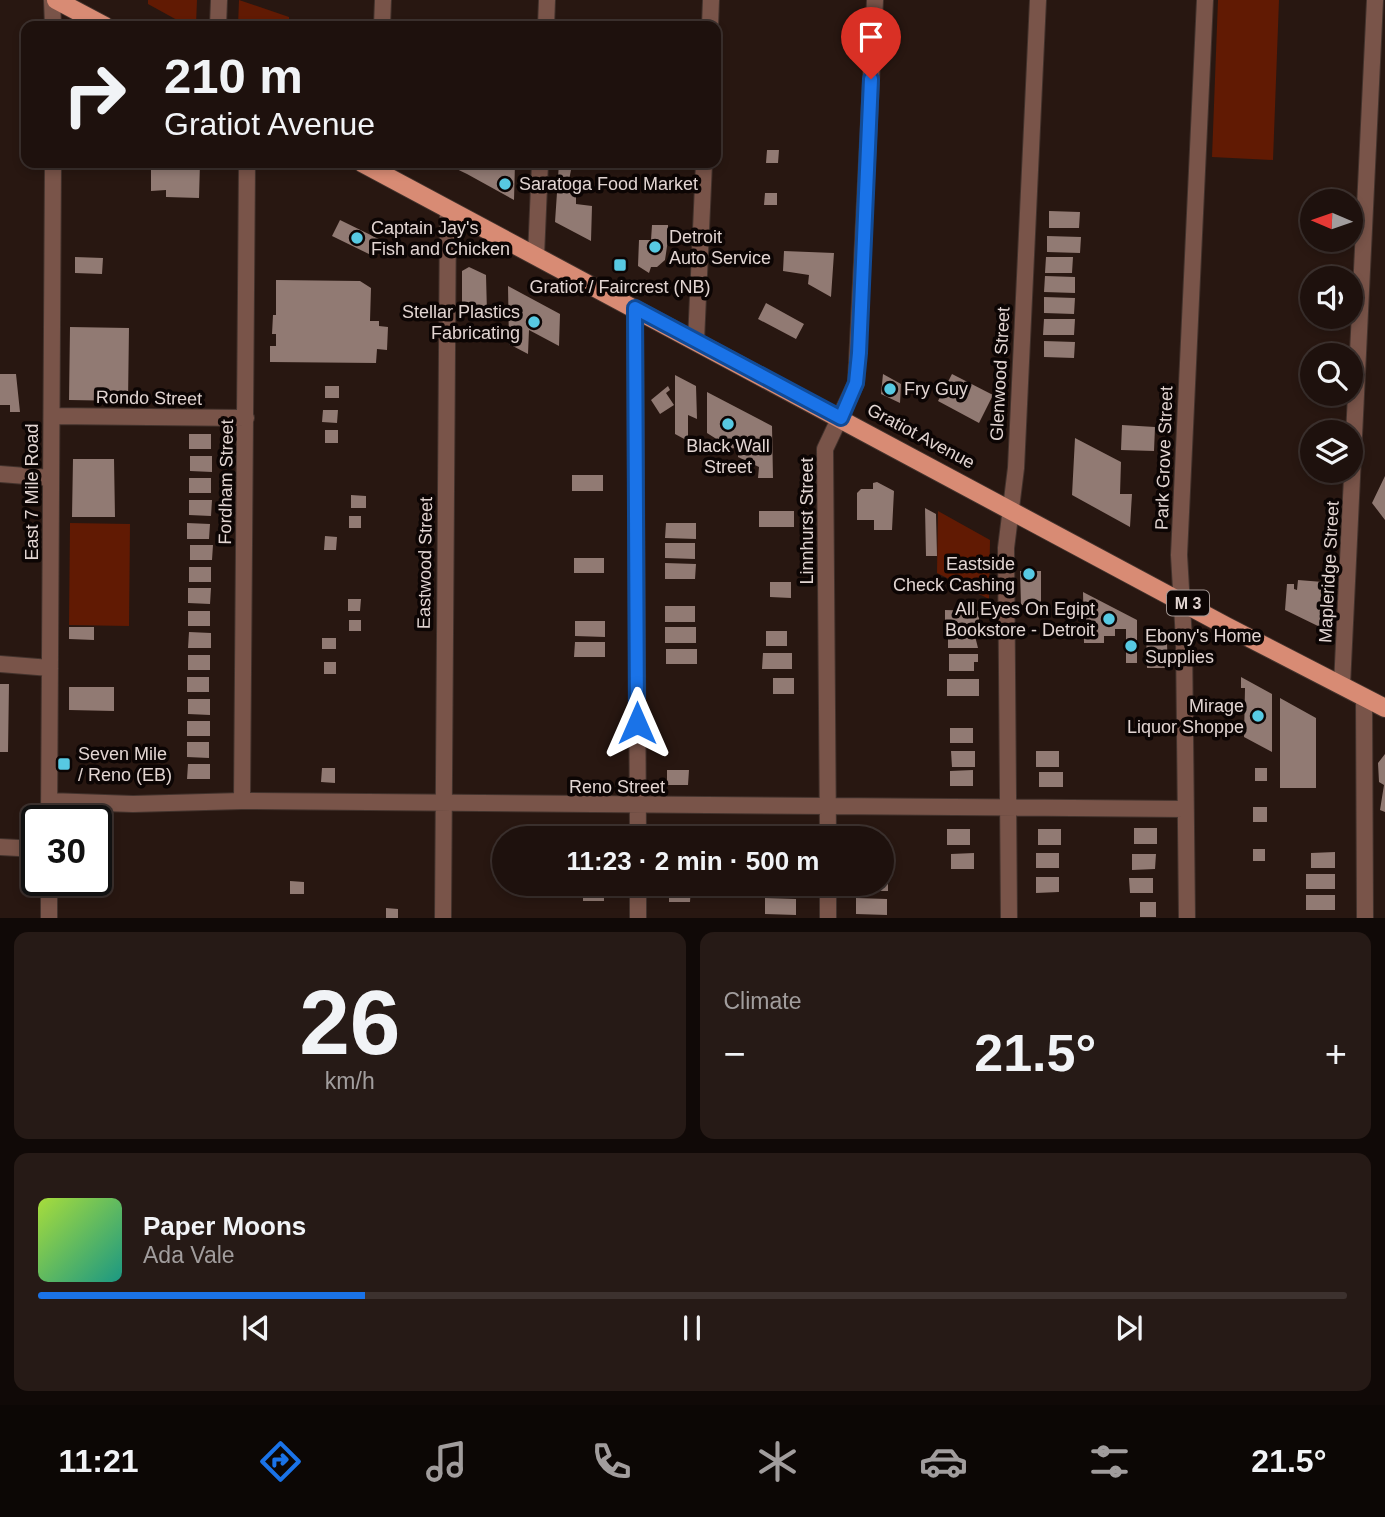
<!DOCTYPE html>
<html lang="en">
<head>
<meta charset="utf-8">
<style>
  body { margin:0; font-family:Helvetica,sans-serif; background:#261a16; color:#f1f3f6; height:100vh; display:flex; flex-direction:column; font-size:26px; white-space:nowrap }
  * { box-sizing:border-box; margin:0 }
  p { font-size:23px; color:#a19d9d }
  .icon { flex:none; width:38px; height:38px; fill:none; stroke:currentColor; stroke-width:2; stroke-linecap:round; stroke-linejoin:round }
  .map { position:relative; height:918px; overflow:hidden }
  .panel { display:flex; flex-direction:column; gap:14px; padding:14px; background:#100907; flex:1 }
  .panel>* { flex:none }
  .banner { position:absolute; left:21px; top:21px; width:700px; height:147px; border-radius:14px; box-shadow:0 4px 10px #0003,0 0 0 2px #3c312e; background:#1e110d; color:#f1f3f6; overflow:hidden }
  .needle { width:46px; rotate:272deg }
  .fabs { position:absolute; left:1300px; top:189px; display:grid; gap:14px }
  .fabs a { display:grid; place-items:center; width:63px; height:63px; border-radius:50%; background:#1e110d; box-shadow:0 4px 10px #0003,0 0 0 2px #3c312e; font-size:35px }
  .speed { position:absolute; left:21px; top:805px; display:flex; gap:14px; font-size:35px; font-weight:700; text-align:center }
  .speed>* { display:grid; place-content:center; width:91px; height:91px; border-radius:50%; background:#1e110d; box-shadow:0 4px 10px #0003,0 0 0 2px #3c312e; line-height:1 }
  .speed .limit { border:4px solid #111; border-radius:10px; background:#fff; color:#111 }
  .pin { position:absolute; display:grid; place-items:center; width:60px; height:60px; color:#fff; margin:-72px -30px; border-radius:50% 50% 50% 0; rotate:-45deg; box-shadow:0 0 7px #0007 }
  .pin .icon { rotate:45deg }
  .me { position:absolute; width:77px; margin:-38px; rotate:0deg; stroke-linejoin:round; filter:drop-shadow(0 0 5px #0008) }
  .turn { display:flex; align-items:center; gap:24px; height:147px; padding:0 28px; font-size:32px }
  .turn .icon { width:91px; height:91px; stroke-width:2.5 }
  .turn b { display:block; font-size:49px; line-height:60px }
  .big { font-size:52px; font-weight:600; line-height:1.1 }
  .panel .tile { flex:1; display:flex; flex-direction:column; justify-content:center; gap:10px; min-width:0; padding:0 24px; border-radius:14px; background:#261a16 }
  .panel .dial { align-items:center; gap:0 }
  .dial b { font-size:91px; line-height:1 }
  .song { display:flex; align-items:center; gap:21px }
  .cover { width:84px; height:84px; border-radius:10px; background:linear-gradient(135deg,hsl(80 70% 55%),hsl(170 70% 35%)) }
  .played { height:7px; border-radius:4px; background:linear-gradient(90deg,#1a73e8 25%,#3c312e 25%) }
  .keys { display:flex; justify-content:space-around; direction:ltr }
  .heat { display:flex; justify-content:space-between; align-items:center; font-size:38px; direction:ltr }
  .panel .tiles { flex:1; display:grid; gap:14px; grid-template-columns:1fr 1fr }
  .tile:last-child { grid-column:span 2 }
  .trip { position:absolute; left:492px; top:826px; width:402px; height:70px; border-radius:35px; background:#1e110d; box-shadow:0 4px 10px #0003,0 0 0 2px #3c312e; font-weight:600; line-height:70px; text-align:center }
  .tabs { display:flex; height:112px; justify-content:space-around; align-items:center; background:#0c0705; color:#a19d9d }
  .tabs .icon { width:49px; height:49px }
  .tabs .active { color:#1a73e8 }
  .tabs b { font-size:32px; color:#f1f3f6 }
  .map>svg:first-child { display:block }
  .green { fill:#611a03 }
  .building { fill:#917a73 }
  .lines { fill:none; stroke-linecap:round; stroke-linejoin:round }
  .minor-casing { stroke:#42322c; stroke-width:18 }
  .major-casing { stroke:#42322c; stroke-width:20 }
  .minor { stroke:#795449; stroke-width:16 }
  .major { stroke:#d88b74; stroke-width:18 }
  .route-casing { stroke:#114b97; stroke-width:18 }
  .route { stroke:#1a73e8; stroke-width:12 }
  .poi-dot { fill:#57c9e2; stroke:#0c0504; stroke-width:2.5 }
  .labels { text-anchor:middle; stroke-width:7; stroke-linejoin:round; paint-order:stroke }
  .shield { fill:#0c0504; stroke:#a29794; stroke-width:2 }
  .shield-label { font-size:16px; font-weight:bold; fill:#e2d5d2 }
  .poi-label { font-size:18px; fill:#e2d5d2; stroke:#0c0504; text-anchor:start }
  .street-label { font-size:18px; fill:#e2d5d2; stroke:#0c0504 }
</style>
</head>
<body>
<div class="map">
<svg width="1385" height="919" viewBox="0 0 1385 919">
  <rect width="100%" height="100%" fill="#281711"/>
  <path class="green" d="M148 0H197L196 25 188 26 148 4Z
    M239 0 289 17V26H238Z
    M1218 0H1279L1273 160 1212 157Z
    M938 511 990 540 989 599 937 573Z
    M70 523 130 524 129 626 69 625Z"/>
  <path class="building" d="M767 150H779L778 163H766Z
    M151 163H200L199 198 166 197V190L151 191Z
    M444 163H515L514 200 467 174Z
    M559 163 571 170 567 190H576V204L592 206 591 241 555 222Z
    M765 193H777V205H764Z
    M1049 211 1080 212 1079 228H1049Z
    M340 220 381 240 373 256 332 236Z
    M652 225H668V240L665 260 657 267H651L649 273 638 266 639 240H651Z
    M1047 236 1081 237 1080 253 1047 252Z
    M784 251 834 253 831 297 808 284 809 275 783 271Z
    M75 257 103 258 102 274 75 273Z
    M1046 257H1073L1072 273H1045Z
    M469 267 486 275 487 313H462V271Z
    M1045 276 1075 277V293L1044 292Z
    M276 280 360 281 371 288 370 321H379V326L388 327 387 350 377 349 376 363 270 362V346H276V334H272L273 315H276Z
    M508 286 560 314 559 346 529 330 528 354 509 344Z
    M1044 297 1075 298 1074 314 1044 313Z
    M766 303 804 324 796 339 758 319Z
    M1044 319H1075L1074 335H1043Z
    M70 327 129 328 128 401 69 400Z
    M1044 341 1075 342 1074 358 1044 357Z
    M0 374H16L20 412H10V405H0Z
    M883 374 901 384 900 403 881 394Z
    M952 374 993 395 979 423 938 401Z
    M675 375 696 386 697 419 688 415V441L675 434Z
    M325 386H339V398H325Z
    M668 386 670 390 666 393 674 405 660 414 651 400Z
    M707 392 772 426 773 478H758L759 467 738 457V448L718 449V440L707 433Z
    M323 410H338L337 423 322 422Z
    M1122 425 1155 427 1154 451 1121 450Z
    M325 430H338V443H325Z
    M189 434H211V449H189Z
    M1075 438 1121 462 1120 494H1132L1130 527 1072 495Z
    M190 456H212V472L190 471Z
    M73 459H114L115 517H72Z
    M572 475H603V491H572Z
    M1385 476V520L1372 503Z
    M189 478H211V493H189Z
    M877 482 894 491 892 530H874V520H857V493L861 489H873V483Z
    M351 495 366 496V508H351Z
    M189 500H212L211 516 189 515Z
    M925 508 936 514 937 556H926Z
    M759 511H794V527H759Z
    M349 516H361V528H349Z
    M187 523 210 524 209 539H187Z
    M666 523H696V539L665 538Z
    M325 536 337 537 336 550H324Z
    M665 543H695V559L665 558Z
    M190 545H213L212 560H190Z
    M574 558H604V573H574Z
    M665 563 696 564 695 579H665Z
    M189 567H211V582H189Z
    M1020 571H1041V605H1021Z
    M1298 580 1323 582 1320 627 1285 610 1287 584H1294V589L1297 590Z
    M770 582H791V598L770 597Z
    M188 588H211L210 604 188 603Z
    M1083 592 1137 620V663H1126V629H1115V636H1104V643H1084Z
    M348 599H361L360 611H348Z
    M665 606H695V622H665Z
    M945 610 979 611V627H945Z
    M188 611H210V626H188Z
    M349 620H361V631H349Z
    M575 621H605V637L575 636Z
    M69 627H94V640L69 639Z
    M665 627H696V643H665Z
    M1146 627 1162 635 1167 644 1168 668H1147Z
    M766 631H787V646H766Z
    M189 632 211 633V648H188Z
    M948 632H974L978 648H948Z
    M322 638H336V649H322Z
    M575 642H605V657H574Z
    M666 649H697V664H666Z
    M763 653H792V669H762Z
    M949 654H978V662H974V671H949Z
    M188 655H210V670H188Z
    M324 662H336V674H324Z
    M187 677H209V692H187Z
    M1241 677 1272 694V752L1244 737 1245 688H1241Z
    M773 678H794V694H773Z
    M947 679H979V696H947Z
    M0 684H9L8 752H0Z
    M69 687H114V711L69 710Z
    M1280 698 1316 718V788H1280Z
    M188 699H210V715L188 714Z
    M187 721H210V736H187Z
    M950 728H973V743H950Z
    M187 742H209V758L187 757Z
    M951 751H975V767H952Z
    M1036 751H1059V767H1036Z
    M1385 754V812L1380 810 1384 785 1379 782 1378 763Z
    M188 764H210V779H187Z
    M322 768H335V783L321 782Z
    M1255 768H1267V781H1255Z
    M667 770H689L688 785H667Z
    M973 770V786H950V771Z
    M1039 772H1063V787H1039Z
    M1253 807H1267V822H1253Z
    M667 824H688V838H667Z
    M761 825 791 826V838H761Z
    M1134 828H1157V844H1134Z
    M947 829H970V845H947Z
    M1038 829H1061V845H1038Z
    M1253 849H1265V861H1253Z
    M1335 852V868H1311V853Z
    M974 853V869H951V854Z
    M1036 853H1059V868H1036Z
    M1132 854H1156L1155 869 1132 870Z
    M1306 874H1335V889H1306Z
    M882 875H888V891H857V884H882Z
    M1036 877H1059V892L1036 893Z
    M1129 878H1153V893H1130Z
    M290 881 304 882V894H290Z
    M765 884H795V891L764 890Z
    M583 885H604V901H583Z
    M669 887H691L690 902H669Z
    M1306 895H1335V910H1306Z
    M765 898 796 899V915L765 914Z
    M856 898 887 899V915L856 914Z
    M1140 902H1156V917H1140Z
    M386 908 398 909V919H386Z"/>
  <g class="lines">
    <defs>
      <path id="minor" d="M52 0 53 26
        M218 26 219 0
        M382 26 383 0
        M546 26 547 0
        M710 26 711 0
        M536 256 540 163
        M635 308 638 838
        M696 341 704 163
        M52 416 246 418
        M0 474 51 478
        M0 664 50 668
        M1342 685 1375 0
        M1364 697 1365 919
        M49 801 133 804 242 801 1185 809
        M242 801 247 163
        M49 821 53 163
        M828 838 825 449 856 383 875 0
        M0 847 37 849
        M49 880V919
        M638 884V919
        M828 884V919
        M443 919 448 209
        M1009 919 1006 548 1016 468 1038 0
        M1187 919 1184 640 1179 555 1205 0"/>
      <path id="major" d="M56 0 105 26
        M362 163 1226 626 1385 708"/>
    </defs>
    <use href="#minor" class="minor-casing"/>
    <use href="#major" class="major-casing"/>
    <use href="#minor" class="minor"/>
    <use href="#major" class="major"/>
  </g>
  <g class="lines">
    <defs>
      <path id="route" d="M637 723 635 308 841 418 856 383 859 353 871 79"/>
    </defs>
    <use href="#route" class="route-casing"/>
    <use href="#route" class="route"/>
  </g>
  <g class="poi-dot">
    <circle cx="505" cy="184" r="7"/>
    <circle cx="357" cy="238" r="7"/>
    <circle cx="655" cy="247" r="7"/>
    <rect x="613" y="258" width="14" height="14" rx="3.5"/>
    <circle cx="534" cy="322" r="7"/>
    <circle cx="890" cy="389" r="7"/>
    <circle cx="728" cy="424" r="7"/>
    <circle cx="1029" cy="574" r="7"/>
    <circle cx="1109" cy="619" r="7"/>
    <circle cx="1131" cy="646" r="7"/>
    <circle cx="1258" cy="716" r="7"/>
    <rect x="57" y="757" width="14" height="14" rx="3.5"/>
  </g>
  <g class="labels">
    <rect class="shield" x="1167" y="590.5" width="42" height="25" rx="5"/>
    <g class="shield-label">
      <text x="1188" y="609">M 3</text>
    </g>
    <g class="poi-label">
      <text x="519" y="190">Saratoga Food Market</text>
      <text x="371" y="234">Captain Jay's<tspan x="371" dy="21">Fish and Chicken</tspan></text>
      <text x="669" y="243">Detroit<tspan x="669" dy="21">Auto Service</tspan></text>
      <text x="620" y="293" text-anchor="middle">Gratiot / Faircrest (NB)</text>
      <text x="520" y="318" text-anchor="end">Stellar Plastics<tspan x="520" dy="21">Fabricating</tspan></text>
      <text x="904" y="395">Fry Guy</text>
      <text x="728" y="452" text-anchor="middle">Black Wall<tspan x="728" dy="21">Street</tspan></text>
      <text x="1015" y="570" text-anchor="end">Eastside<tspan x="1015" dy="21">Check Cashing</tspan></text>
      <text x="1095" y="615" text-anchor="end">All Eyes On Egipt<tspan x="1095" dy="21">Bookstore - Detroit</tspan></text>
      <text x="1145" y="642">Ebony's Home<tspan x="1145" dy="21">Supplies</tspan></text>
      <text x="1244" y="712" text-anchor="end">Mirage<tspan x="1244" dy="21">Liquor Shoppe</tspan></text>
      <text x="78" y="760">Seven Mile<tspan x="78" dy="21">/ Reno (EB)</tspan></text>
    </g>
    <g class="street-label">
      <text transform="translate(1000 374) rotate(-87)" y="6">Glenwood Street</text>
      <text transform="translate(149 398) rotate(1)" y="6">Rondo Street</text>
      <text transform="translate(921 436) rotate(28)" y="6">Gratiot Avenue</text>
      <text transform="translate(1164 458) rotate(-88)" y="6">Park Grove Street</text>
      <text transform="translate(226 482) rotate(-89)" y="6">Fordham Street</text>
      <text transform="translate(32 492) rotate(-90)" y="6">East 7 Mile Road</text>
      <text transform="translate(807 521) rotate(-90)" y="6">Linnhurst Street</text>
      <text transform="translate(425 563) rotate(-89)" y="6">Eastwood Street</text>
      <text transform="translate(1329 572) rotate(-87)" y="6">Mapleridge Street</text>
      <text x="617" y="793">Reno Street</text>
    </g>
  </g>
</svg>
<div class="fabs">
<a><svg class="needle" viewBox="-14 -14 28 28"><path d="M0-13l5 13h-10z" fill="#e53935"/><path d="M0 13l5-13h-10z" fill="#a19d9d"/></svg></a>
<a><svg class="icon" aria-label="sound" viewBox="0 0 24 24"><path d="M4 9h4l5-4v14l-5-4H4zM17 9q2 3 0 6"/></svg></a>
<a><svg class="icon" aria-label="search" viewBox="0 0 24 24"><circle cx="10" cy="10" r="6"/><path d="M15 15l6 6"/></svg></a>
<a><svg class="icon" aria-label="layers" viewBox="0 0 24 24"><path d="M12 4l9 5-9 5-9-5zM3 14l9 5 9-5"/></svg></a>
</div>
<div class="speed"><div class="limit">30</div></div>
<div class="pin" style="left:871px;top:79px;background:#d93025"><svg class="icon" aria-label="arrive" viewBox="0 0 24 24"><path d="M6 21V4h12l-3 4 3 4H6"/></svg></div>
<svg class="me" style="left:637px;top:723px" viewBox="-20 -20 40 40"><path d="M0-17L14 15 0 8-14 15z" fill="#1a73e8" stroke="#fff" stroke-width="4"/></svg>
<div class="trip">11:23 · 2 min · 500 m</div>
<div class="banner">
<div class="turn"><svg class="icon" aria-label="right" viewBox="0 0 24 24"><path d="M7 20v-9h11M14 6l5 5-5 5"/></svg><div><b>210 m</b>Gratiot Avenue</div></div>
</div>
</div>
<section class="panel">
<div class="tiles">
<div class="tile dial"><b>26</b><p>km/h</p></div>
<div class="tile"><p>Climate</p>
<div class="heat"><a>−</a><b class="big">21.5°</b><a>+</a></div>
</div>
<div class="tile">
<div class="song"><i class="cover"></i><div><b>Paper Moons</b><p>Ada Vale</p></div></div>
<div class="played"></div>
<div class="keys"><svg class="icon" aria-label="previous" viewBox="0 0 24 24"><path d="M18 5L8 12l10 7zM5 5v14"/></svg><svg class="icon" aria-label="pause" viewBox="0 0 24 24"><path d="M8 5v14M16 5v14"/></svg><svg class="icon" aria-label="next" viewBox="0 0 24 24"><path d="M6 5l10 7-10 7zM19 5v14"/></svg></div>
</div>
</div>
</section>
<nav class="tabs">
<b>11:21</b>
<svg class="icon active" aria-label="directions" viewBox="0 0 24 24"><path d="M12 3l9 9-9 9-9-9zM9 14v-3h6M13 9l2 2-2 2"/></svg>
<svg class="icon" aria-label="music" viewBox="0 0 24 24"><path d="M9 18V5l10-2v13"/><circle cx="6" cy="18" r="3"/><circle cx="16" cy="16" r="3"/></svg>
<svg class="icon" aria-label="phone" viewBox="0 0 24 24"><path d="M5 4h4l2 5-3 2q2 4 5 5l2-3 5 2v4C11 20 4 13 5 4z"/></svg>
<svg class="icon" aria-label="climate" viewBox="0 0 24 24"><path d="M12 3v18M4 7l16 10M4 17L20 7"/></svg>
<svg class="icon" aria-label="car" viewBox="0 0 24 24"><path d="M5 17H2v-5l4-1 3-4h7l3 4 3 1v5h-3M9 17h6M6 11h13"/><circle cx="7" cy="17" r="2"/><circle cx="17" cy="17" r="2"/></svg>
<svg class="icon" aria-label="filters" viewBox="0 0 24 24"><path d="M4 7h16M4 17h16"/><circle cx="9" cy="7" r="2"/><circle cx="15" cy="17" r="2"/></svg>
<b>21.5°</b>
</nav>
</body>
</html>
